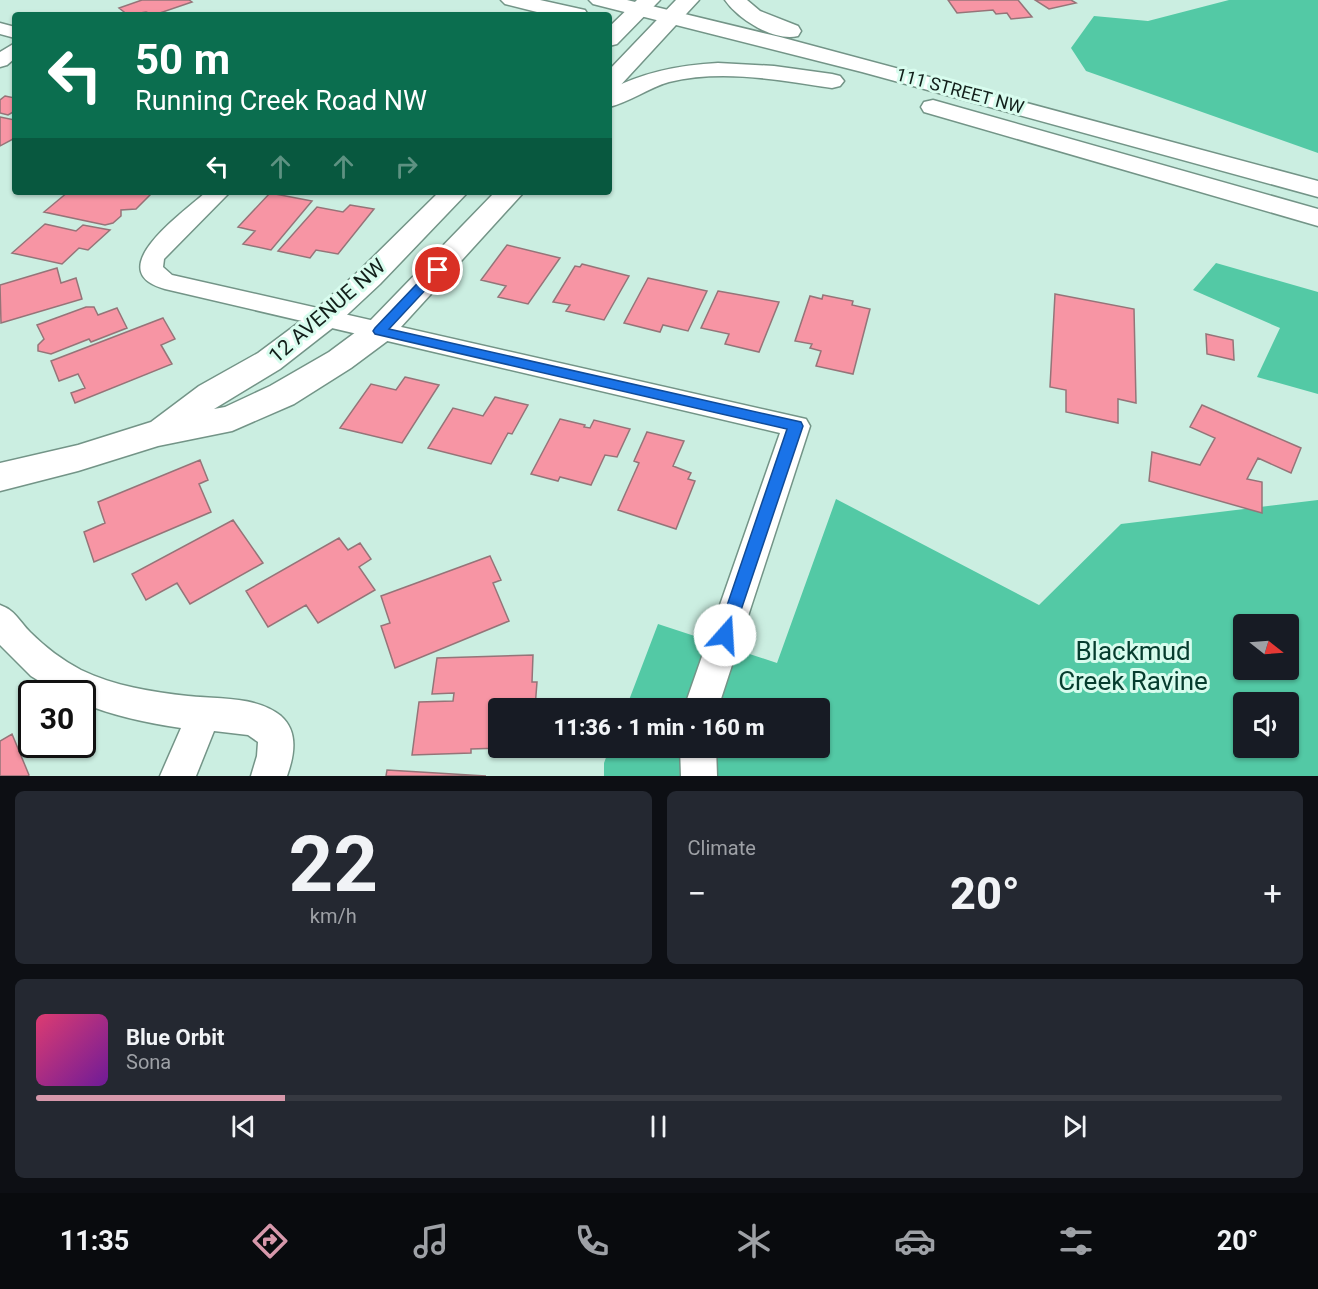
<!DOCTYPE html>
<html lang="en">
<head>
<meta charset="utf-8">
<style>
  body { margin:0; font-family:Roboto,sans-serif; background:#242831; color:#f1f3f6; height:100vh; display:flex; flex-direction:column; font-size:22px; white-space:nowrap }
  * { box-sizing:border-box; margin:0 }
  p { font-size:20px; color:#9ea1a6 }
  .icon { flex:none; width:33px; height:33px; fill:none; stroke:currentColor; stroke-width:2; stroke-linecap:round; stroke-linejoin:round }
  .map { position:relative; height:776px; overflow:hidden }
  .details { display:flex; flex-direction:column; gap:15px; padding:15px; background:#0d0f14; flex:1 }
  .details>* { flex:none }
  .top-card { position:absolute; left:12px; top:12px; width:600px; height:183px; border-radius:6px; box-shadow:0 2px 4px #0004; background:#0b6e4f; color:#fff; overflow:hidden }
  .needle { width:39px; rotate:107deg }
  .tools { position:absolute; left:1233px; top:614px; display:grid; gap:12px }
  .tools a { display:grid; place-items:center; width:66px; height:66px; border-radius:6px; background:#171b24; box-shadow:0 2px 4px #0004; font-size:30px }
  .speed { position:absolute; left:18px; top:680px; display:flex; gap:12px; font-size:30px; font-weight:700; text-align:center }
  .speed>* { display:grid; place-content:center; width:78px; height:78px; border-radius:50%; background:#171b24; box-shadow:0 2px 4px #0004; line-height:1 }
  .speed .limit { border:3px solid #111; border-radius:9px; background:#fff; color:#111 }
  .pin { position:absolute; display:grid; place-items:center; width:51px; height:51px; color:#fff; margin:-26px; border:3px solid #fff; border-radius:50%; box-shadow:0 2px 6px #0007 }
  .me { position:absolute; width:66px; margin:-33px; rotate:19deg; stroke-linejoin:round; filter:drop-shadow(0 0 4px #0008) }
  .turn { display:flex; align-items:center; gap:21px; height:126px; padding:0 24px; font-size:27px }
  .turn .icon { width:78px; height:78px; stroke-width:2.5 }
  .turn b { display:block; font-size:42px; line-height:51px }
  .lanes { display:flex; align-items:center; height:57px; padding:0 24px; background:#0003; justify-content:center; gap:30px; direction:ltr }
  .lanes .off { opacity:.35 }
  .big { font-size:45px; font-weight:800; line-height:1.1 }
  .details .widget { flex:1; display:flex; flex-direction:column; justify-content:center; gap:9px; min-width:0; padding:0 21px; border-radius:9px; background:#242831 }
  .details .dial { align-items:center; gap:0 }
  .dial b { font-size:78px; line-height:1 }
  .song { display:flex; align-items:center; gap:18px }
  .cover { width:72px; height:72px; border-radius:9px; background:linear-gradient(135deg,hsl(340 70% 55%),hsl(280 70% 35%)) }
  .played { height:6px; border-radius:3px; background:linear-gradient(90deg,#d798ab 20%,#363941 20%) }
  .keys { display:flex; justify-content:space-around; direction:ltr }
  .heat { display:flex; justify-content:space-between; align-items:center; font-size:33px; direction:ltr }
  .details .tiles { flex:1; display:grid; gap:15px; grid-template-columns:1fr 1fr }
  .widget:last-child { grid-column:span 2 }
  .trip { position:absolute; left:488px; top:698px; width:342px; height:60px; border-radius:6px; background:#171b24; box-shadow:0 2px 4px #0004; font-weight:800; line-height:60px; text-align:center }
  .dock { display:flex; height:96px; justify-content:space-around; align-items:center; background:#090b0e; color:#9ea1a6 }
  .dock .icon { width:42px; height:42px }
  .dock .current { color:#d798ab }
  .dock b { font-size:27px; color:#f1f3f6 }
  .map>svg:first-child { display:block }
  .forest { fill:#53c9a5; fill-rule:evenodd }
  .building { fill:#f795a4; stroke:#957478; stroke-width:1.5 }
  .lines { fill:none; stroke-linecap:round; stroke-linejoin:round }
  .minor-casing { stroke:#739487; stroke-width:3 }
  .tertiary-casing { stroke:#739487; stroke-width:3 }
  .secondary-casing { stroke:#739487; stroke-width:3 }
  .minor { fill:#fff; fill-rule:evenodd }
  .tertiary { fill:#fff; fill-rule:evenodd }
  .secondary { fill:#fff; fill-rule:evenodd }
  .route { fill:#1a73e8; stroke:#114b97; stroke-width:1.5 }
  .labels { text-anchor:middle; stroke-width:6; stroke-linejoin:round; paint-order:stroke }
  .far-street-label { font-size:18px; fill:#121f1a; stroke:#d8fcee }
  .street-label { font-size:21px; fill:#121f1a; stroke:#d8fcee }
  .near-park-label { font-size:26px; fill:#063c2e; stroke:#d8fcee }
</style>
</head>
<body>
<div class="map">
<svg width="1318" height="776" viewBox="0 0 1318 776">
  <rect width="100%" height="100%" fill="#cbeee1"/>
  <path class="forest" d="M1229 0H1318V153L1086 71 1071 48 1094 16 1148 21Z
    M1216 263 1318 292V394L1257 377 1280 328 1193 290Z
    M836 499 1039 605 1121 524 1318 500V776H604V763L610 747H819V708H626L658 624 777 663ZM1244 624H1288V669H1244ZM1244 702H1288V747H1244Z"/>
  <path class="building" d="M142 0H189L192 2 154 15 146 12 128 15 119 8Z
    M948 0H1018L1032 17 1011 19 1007 13 996 14 993 10 957 13Z
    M1035 0H1071L1076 3 1049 9Z
    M5 96 15 98V111L8 115 0 113V100Z
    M0 117 15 120V138L0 146Z
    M68 192H149L151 194 136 209 121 210V216L113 223 105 225 44 212Z
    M270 193 312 201 271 250 243 244 255 231 238 227Z
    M350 205 374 209 338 254 316 250 310 258 278 251 317 207 343 212Z
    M45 224 76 231 83 225 110 230 88 250 79 248 62 264 12 253Z
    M507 245 560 258 528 304 498 297 506 286 481 280Z
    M582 264 629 276 604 320 566 311 570 305 553 302 575 266 580 267Z
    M57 268 61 283 76 278 82 299 1 323 0 285Z
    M648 278 707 291 688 331 663 325 660 332 624 323Z
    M718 291 779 302 759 352 725 344 729 334 701 328Z
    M1055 294 1134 309 1136 403 1118 399V423L1066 412V390L1050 387Z
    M823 295 853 301 852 305 870 309 853 374 816 366 821 351 810 348 812 344 795 341 810 296 822 299Z
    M86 307H94L98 315 117 308 127 328 91 342 89 339 51 354 38 351V345L44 339 37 325Z
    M163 318 175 339 161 345 172 364 75 403 71 393 85 388 78 374 59 381 51 361Z
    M1206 334 1233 340 1234 360 1207 354Z
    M405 377 439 385 402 443 340 428 371 384 396 390Z
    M495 397 528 405 512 434 508 433 491 464 428 448 453 408 483 416Z
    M1202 405 1301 448 1291 473 1258 458 1247 479 1262 482V513L1149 481 1152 452 1200 465 1215 438 1190 427Z
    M560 419 585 425 584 427 590 428 594 420 630 429 617 457 605 455 591 485 560 477 558 481 531 474Z
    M647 432 684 441 673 466 691 473 688 479 695 481 676 529 618 510 639 463 634 461Z
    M200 460 208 480 199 484 211 512 94 562 84 532 105 523 98 502Z
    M233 520 263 563 190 604 177 583 146 600 132 574Z
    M339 538 348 550 360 543 371 559 359 567 375 590 318 623 306 605 268 627 246 591Z
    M490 556 501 580 493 583 509 621 395 668 381 626 390 623 381 596Z
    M533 655 532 682H537L535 708H498V747H528L471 749V753L412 755 419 702 453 701 454 693 432 694 437 658Z
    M12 734 29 775 28 776H0V741Z
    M387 770 486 776H386Z"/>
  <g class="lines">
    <defs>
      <path id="minor" d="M0 23 15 27V38L0 34Z
        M15 43V58L7 65 0 67V52Z
        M206 192H230L164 259 163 267 172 275 806 419 810 426 718 708H684L780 433 165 289C99 271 184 212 206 192Z
        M0 605C15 610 19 621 30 632 45 647 62 660 81 670 114 686 152 692 188 696 217 699 257 696 281 716 299 732 294 756 287 776H251L257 756 258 742 248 735 214 731 196 776H160L181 728C147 723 114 716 82 703V693L57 692 31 676 0 645Z
        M680 747H716L717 776H681Z"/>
      <path id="tertiary" d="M637 0H660L617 44 609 46V27Z
        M676 0H699L617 89 609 91V70Z
        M439 192H468L380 284 335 326 280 369 214 409 225 407 270 386 329 352 368 323 495 192H524L390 339 351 368 294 404 232 431 158 446 78 471 0 491V463L78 445 151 422 199 386 258 353 313 312 360 270Z"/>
      <path id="secondary" d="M501 0H540L585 10 588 15H549L505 4Z
        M589 0H627L780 37 1318 181V197L862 72 593 4Z
        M725 0H747L760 11 798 26 801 31 798 36C774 42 738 19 725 0Z
        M718 63 774 66 832 74 840 76 844 81 840 86 832 88C779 80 722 69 669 82 648 88 630 102 609 107V90C644 72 679 65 718 63Z
        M933 100 1318 209V226L924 112 921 107 924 102Z"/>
    </defs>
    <use href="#minor" class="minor-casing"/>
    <use href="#tertiary" class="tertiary-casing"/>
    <use href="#secondary" class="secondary-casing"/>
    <use href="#minor" class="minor"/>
    <use href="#tertiary" class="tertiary"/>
    <use href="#secondary" class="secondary"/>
  </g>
  <path class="route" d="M438 266 442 267V272L389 329 801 422 803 426 731 640 725 642 719 640 717 635 787 429 375 334 373 331 375 328 433 267Z"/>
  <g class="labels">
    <g class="far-street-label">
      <text transform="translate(960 91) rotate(15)" y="6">111 STREET NW</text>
    </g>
    <g class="street-label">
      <text transform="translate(327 311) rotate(-41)" y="7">12 AVENUE NW</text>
    </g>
    <g class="near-park-label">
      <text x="1133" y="660">Blackmud<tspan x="1133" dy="30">Creek Ravine</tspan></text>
    </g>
  </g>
</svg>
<div class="tools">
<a><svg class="needle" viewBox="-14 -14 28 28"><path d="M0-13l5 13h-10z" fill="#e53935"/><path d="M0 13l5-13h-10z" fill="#9ea1a6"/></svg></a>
<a><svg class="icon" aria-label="sound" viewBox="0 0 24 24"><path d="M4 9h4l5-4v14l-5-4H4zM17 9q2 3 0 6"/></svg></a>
</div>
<div class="speed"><div class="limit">30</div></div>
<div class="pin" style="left:438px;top:270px;background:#d93025"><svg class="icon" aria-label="arrive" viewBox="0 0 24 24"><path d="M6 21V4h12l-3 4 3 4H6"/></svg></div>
<svg class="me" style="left:725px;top:635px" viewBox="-20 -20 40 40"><circle r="19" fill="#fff"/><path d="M0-13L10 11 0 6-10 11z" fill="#1a73e8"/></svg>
<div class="trip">11:36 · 1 min · 160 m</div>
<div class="top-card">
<div class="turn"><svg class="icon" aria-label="left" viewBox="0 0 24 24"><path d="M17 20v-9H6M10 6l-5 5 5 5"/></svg><div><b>50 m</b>Running Creek Road NW</div></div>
<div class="lanes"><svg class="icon" aria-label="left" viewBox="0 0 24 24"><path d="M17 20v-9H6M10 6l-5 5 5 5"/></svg><svg class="icon off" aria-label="ahead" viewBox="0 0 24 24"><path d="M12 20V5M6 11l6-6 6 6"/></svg><svg class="icon off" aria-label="ahead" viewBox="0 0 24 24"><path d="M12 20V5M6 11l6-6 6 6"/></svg><svg class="icon off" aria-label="right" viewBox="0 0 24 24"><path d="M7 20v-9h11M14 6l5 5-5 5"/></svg></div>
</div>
</div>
<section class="details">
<div class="tiles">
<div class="widget dial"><b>22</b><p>km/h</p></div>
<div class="widget"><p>Climate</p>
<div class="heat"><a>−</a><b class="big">20°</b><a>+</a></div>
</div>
<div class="widget">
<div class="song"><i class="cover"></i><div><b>Blue Orbit</b><p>Sona</p></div></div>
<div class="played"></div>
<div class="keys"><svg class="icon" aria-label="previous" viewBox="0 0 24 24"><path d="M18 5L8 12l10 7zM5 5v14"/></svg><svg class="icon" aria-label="pause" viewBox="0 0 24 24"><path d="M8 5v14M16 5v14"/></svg><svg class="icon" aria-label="next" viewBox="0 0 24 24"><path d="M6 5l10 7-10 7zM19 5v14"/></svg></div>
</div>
</div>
</section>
<nav class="dock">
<b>11:35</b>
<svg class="icon current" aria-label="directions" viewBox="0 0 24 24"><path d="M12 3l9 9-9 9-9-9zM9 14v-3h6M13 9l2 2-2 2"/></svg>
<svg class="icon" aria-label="music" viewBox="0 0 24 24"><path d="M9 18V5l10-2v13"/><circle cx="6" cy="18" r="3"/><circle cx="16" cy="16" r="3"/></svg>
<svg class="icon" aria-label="phone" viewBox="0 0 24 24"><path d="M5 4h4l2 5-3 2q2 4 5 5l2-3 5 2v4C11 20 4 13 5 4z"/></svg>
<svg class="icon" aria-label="climate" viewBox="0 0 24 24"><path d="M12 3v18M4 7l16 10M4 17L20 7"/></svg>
<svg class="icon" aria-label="car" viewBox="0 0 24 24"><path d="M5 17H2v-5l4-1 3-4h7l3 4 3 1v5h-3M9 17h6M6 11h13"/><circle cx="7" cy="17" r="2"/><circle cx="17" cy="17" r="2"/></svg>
<svg class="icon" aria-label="filters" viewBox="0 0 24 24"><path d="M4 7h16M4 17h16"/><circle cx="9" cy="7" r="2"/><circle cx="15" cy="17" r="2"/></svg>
<b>20°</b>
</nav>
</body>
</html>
